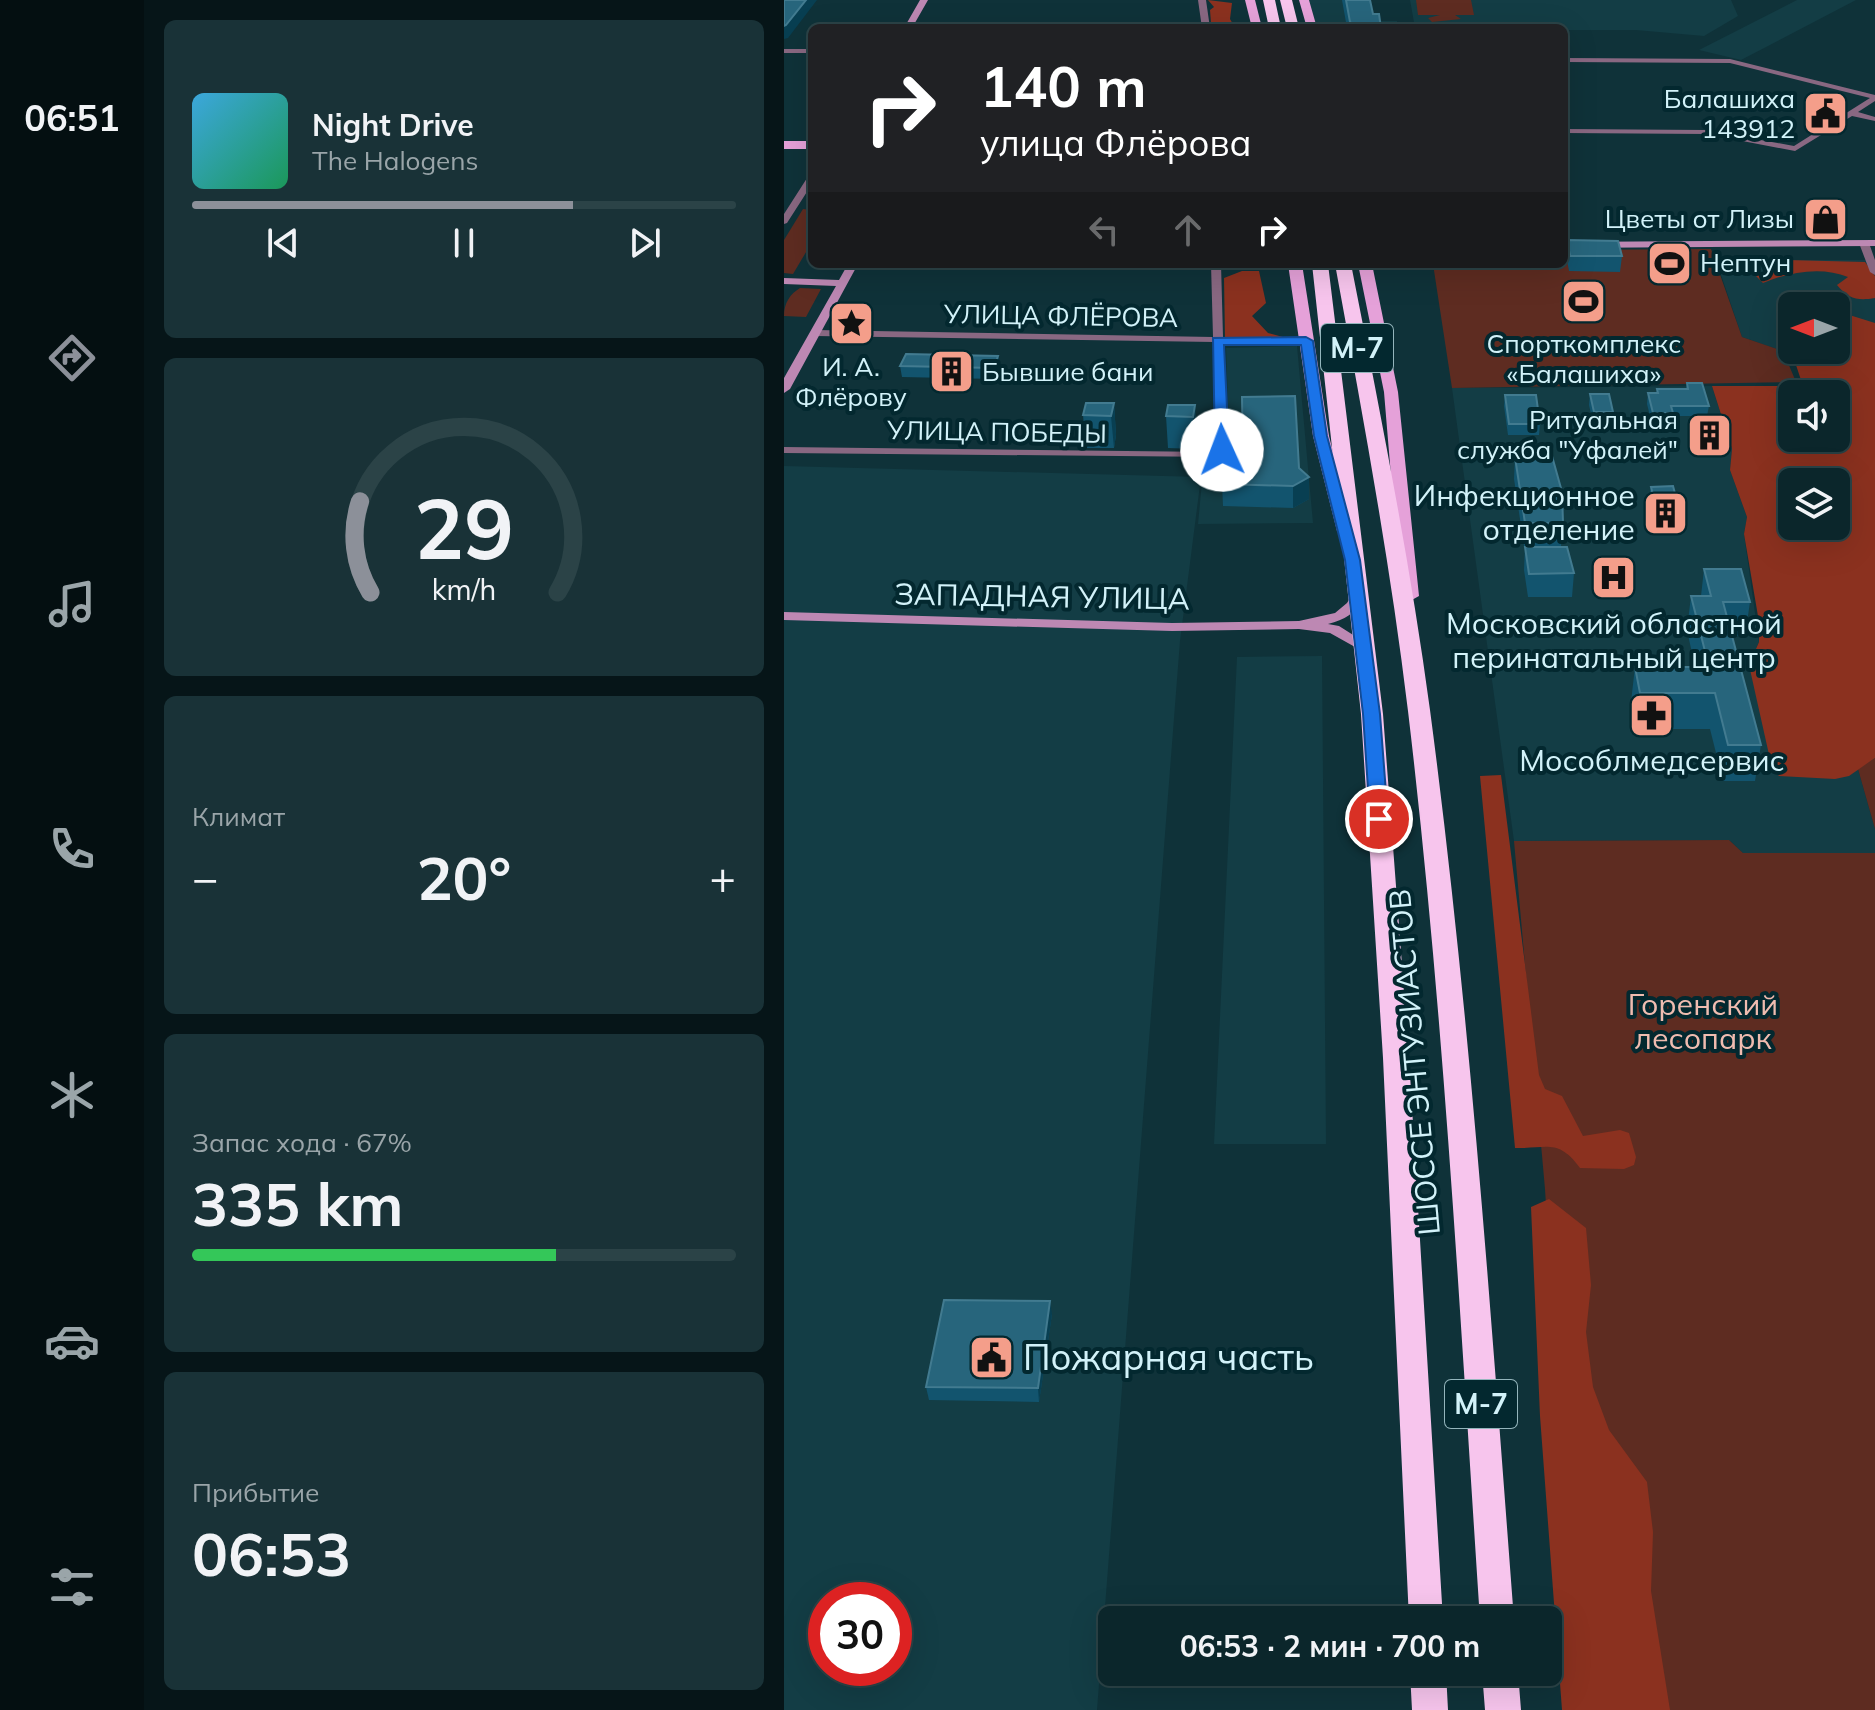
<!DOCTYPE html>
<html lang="ru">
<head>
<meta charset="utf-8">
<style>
  body { margin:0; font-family:Mulish,sans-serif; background:#193237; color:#f1f3f6; height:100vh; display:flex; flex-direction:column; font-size:30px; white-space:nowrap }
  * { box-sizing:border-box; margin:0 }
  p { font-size:26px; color:#9aa5a9 }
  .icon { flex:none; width:44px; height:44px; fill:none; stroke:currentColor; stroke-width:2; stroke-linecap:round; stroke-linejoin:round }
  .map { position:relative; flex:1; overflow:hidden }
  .panel { display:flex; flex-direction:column; gap:20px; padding:20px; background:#061518; width:640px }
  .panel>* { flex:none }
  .guide { position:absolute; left:24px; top:24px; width:760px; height:244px; border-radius:12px; box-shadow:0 8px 32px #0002,0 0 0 2px #2b4347; background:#202124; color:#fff; overflow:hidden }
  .needle { width:52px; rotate:270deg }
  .tools { position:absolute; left:994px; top:292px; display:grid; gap:16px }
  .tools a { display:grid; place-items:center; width:72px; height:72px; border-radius:12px; background:#0b262b; box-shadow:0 8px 32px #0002,0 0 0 2px #2b4347; font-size:40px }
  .speed { position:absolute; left:24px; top:1582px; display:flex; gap:16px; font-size:40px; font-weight:700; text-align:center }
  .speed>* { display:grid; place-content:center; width:104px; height:104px; border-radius:50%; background:#0b262b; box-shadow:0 8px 32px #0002,0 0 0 2px #2b4347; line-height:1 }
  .speed .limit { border:12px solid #d22; background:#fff; color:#111 }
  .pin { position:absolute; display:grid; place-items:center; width:68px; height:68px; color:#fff; margin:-34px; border:4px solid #fff; border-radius:50%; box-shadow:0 2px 8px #0007 }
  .me { position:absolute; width:88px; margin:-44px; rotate:358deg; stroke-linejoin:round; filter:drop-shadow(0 0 6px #0008) }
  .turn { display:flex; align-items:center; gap:28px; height:168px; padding:0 40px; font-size:36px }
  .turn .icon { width:104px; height:104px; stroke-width:2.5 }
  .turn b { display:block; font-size:56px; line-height:68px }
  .lanes { display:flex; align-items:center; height:76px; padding:0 40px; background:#0003; justify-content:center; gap:40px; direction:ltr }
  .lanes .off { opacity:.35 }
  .big { font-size:60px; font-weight:700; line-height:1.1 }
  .panel .tile { flex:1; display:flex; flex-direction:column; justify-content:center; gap:12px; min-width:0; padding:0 28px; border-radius:12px; background:#193237 }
  .panel .dial { align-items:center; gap:0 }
  .dial svg { height:208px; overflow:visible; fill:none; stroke:#2b4347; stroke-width:7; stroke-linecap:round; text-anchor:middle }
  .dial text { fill:#f1f3f6; stroke:none }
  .song { display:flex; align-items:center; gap:24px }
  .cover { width:96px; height:96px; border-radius:12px; background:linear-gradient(135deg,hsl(200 70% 55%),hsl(150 70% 35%)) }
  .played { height:8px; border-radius:4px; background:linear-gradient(90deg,#8c9099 70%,#2b4347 70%) }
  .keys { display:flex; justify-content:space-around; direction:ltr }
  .heat { display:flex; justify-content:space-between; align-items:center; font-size:44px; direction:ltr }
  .charge { height:12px; border-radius:6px; background:linear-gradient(90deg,#34c759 67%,#2b4347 0) }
  .trip { position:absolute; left:314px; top:1606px; width:464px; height:80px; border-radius:12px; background:#0b262b; box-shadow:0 8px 32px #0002,0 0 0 2px #2b4347; font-weight:700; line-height:80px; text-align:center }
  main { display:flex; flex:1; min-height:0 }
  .tab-bar { display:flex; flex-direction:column; width:144px; justify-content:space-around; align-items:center; background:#040f11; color:#9aa5a9 }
  .tab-bar .icon { width:56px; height:56px }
  .tab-bar .active { color:#8c9099 }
  .tab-bar b { font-size:36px; color:#f1f3f6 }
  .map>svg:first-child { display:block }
  .built { fill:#133d45; fill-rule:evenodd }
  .green { fill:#5e2c21 }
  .forest { fill:#8b311f; fill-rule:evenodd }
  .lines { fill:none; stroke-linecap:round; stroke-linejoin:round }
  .street { fill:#896882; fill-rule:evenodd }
  .secondary { fill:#bd88b3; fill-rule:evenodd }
  .primary { fill:#e5a1d9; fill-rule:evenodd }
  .highway { fill:#f7c5ed; fill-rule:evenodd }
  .wall { fill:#12546e }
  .shaded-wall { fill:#083f52 }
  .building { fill:#27657c; stroke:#427b90; stroke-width:2 }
  .route { fill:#1a73e8; stroke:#114b97; stroke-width:2 }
  .labels { text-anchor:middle; stroke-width:8; stroke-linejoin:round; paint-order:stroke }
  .far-poi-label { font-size:26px; fill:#d2f2f9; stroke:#03282f; text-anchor:end }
  .far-street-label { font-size:26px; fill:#d2f2f9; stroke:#03282f }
  .shield { fill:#03282f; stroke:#94b5bc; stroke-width:2 }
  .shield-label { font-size:28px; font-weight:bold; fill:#d2f2f9 }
  .poi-label { font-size:30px; fill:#d2f2f9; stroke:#03282f }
  .street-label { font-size:30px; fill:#d2f2f9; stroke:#03282f }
  .park-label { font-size:30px; fill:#f0bcb0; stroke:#03282f }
  .near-poi-label { font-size:36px; fill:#d2f2f9; stroke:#03282f; text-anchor:start }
</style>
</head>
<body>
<main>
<nav class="tab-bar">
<b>06:51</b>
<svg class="icon active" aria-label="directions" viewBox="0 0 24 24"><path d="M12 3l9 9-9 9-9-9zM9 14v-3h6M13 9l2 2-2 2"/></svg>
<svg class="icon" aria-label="music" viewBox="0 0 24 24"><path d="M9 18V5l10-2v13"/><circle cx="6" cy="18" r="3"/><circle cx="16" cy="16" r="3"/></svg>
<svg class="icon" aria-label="phone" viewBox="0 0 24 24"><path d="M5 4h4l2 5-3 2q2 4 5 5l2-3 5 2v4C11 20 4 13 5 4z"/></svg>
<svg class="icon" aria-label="climate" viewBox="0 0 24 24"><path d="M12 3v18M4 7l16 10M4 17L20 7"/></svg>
<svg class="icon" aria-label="car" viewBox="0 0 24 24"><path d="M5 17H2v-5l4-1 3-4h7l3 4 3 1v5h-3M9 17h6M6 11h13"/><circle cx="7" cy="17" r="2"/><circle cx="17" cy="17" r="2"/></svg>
<svg class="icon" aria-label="filters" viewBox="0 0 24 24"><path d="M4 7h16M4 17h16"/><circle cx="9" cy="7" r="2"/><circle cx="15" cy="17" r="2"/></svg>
</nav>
<section class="panel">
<div class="tile">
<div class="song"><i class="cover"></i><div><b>Night Drive</b><p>The Halogens</p></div></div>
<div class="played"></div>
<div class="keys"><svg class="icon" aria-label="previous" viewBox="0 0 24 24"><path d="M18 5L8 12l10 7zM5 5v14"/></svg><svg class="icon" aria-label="pause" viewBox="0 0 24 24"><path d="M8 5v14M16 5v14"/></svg><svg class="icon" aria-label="next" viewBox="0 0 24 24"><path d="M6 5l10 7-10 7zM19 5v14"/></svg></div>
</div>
<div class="tile dial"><svg viewBox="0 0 100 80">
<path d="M14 69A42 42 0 1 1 86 69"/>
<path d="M14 69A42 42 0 0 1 10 34" stroke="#8c9099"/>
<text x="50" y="56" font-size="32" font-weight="700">29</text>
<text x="50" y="72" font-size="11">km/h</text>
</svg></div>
<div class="tile"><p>Климат</p>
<div class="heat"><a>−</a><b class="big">20°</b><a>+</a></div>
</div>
<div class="tile"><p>Запас хода · 67%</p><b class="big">335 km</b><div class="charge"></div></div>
<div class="tile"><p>Прибытие</p><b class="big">06:53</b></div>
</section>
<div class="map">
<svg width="1091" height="1710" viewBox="0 0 1091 1710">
  <rect width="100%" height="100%" fill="#0f3239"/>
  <path class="built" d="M525 0H586L590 21H613L614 28H533Z
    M626 0H947L954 16 920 36 852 30H780L774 27 631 28Z
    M1013 0H1072L957 60 915 50Z
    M932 260H1085L1091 277V363L1018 358 958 337ZM1008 306H1052V350H1008Z
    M513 346 529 523 414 524 420 461 446 459 442 348Z
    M928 386 948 449 946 470 963 517 960 534 975 642 965 665 1064 776 1074 769 1091 829V853H959L945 840 730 841 668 388Z
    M0 466 417 477 396 641 313 1710H0ZM42 1600H110V1668H42Z
    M538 656 542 1144H430L453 657Z"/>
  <path class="green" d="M632 0H687L690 15H671L677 19 648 22 644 18 656 15H634Z
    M19 209 28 210V242L9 274 0 273V240Z
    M927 249 958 337 999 351 1012 382 668 388 649 264H780V250Z
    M16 288 37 289 22 317 0 316C0 303 6 294 16 288Z
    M1091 758V829L1074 769Z
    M945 840 959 853H1091V1710H799L784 1551 761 1189 730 841Z"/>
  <path class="forest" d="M424 0 448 3 446 19 450 26 436 28 427 23 426 10 430 7Z
    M967 259 1081 262 1091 276V298C1074 301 1064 299 1053 285L1064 277C1038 266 1004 272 979 283L971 275 984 273 986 264 967 263Z
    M458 271H475L482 303 468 316 484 333 499 337 441 339 440 278Z
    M1059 313 1091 323V758L1065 776 1051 779 995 776 988 768 965 665 975 642V622L960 534 963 517 946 470 948 449 928 386H1019L1007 350 992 338 1008 342V350H1052V339L1061 337ZM1052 394V438H1008V394ZM1052 482V526H1008V482Z
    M717 775 755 1075 761 1089 778 1096 799 1136 836 1130 845 1133 852 1157 850 1165 840 1169 796 1168C774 1138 763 1149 731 1148L696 776Z
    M765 1199 802 1228 807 1285 802 1332 809 1387 825 1430 863 1482 869 1532 867 1591 886 1710H778L756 1416 747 1207Z"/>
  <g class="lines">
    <path class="street" d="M414 0H422L426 28H418Z
      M0 49H28V53H0Z
      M780 58 946 59 1091 95V101L1074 112 1091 117V121L1068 116 1011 151 922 134 780 133V129L922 130 1010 146 1086 98 946 63 780 62Z
      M28 174V184L3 223 0 224V214L25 175Z
      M1077 241 1085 243 1091 260V275L1086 272 1075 243Z
      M427 264H437L439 337 522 338 527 341 522 344 439 343 443 450 437 457 0 453V447L430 452 433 449 430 342 31 336 26 333 31 330 429 337Z"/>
    <path class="secondary" d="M136 0H144L128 28H120Z
      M1091 240V246L780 248V242Z
      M64 264H74L6 389 0 393V378L52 286 0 284V278L55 280Z
      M573 594 580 598C571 613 561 620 544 624L555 626 585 645 587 648 580 652 546 633 515 629 388 631 0 620V612L388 623 515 621 551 613 563 603 568 595Z"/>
    <path class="primary" d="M461 0H471L478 28H468Z
      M515 0H525L533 28H523Z
      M0 141H28V149H0Z
      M504 264H518L545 436 569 531 561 536 553 531 529 436Z
      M574 264H588L614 392 635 596 626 601 617 596 600 392Z"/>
    <path class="highway" d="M479 0H491L497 28H485Z
      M496 0H508L515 28H503Z
      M528 264H544L599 714 625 1058 659 1620H625L599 1058 577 714Z
      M551 264H567C596 412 626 561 646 710 686 1012 707 1317 730 1620H696C676 1317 660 1013 624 711 606 561 578 412 551 264Z
      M626 1672H662L664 1710H628Z
      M698 1672H734L737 1710H701Z"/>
  </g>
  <path class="wall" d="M558 0H586L589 14 597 28H563Z
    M783 240 838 256 836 272 785 271 782 255Z
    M214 356 216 366 211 379 118 377 116 366Z
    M903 383 925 406 923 416H889L888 424H868L863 404 864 393H872L873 389H902Z
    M806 394 829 412 828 423H809L805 405Z
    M721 395 756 424 755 435H724L720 406Z
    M330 403 332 435 330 448H302L299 415Z
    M411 405 412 437 410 449 384 448 382 416Z
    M917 418 935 431 933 442H920L916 429Z
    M731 457 779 523 777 546H740L730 479Z
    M515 468 525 499 509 508 439 506 438 484Z
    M867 487 900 527 899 533H876L866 492Z
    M741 547 790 573 788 597H744L740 570Z
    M920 569 966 602 961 636H948L977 745 971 781H939L926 729H852L847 702 851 667H911L903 630 907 596H917Z
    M268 1314 255 1402 145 1400 142 1387Z"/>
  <path class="shaded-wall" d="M22 0H33L4 38 0 39V26Z
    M214 356 216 366 211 379 210 368Z
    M330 403 332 435 330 448 327 416Z
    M411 405 412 437 410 449 409 417Z
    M525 477V499L509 508V486Z
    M266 1301 268 1314 255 1402 254 1388Z"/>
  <path class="building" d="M0 0H22L2 25 0 26Z
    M562 0H586L589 14H595L597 28H576L566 22Z
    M783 240 834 241 838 256H786Z
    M122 354 214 356 210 368 116 366Z
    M903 383H918L925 406H887L889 413H869L864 393H874L873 389H904Z
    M806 394H825L829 412H810Z
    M721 395H752L756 424H725Z
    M511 396 515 468 525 477 509 486 438 484V461H459L458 397Z
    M302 403H330L327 416 299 415Z
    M384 405H411L409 417 382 416Z
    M917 418H931L935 431H921Z
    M768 456 778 492 779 523H741L731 457Z
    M889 486 900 527H877L867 487Z
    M741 547H783L790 573 745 574Z
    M920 569H957L966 602H939L977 745H944L931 693H856L851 667H925L907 596H927Z
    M160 1300 266 1301 254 1388 142 1387Z"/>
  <path class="route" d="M522 337 529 341 543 436 576 560 596 714 604 819 595 824 586 819 579 714 561 560 530 436 517 345H440L445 450 438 454 431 450 429 338Z"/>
  <defs>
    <symbol id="civic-square" viewBox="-11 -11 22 22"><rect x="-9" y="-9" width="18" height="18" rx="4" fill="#f49e8a" stroke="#03282f"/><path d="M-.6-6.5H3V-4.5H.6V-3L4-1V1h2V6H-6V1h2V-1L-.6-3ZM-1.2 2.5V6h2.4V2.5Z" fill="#111"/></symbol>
    <symbol id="shop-square" viewBox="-11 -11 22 22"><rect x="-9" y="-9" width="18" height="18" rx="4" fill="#f49e8a" stroke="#03282f"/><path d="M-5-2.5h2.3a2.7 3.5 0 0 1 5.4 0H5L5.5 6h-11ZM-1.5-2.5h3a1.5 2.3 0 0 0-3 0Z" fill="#111"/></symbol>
    <symbol id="stadium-square" viewBox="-11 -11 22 22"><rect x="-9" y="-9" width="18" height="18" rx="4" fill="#f49e8a" stroke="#03282f"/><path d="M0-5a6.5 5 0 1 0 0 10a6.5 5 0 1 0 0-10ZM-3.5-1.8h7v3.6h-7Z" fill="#111"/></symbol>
    <symbol id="sight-square" viewBox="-11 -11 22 22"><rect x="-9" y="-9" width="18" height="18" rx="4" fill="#f49e8a" stroke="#03282f"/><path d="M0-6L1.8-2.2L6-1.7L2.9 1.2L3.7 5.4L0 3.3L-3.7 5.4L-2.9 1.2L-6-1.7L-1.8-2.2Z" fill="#111"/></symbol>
    <symbol id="building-square" viewBox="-11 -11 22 22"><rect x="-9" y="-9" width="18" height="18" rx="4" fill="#f49e8a" stroke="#03282f"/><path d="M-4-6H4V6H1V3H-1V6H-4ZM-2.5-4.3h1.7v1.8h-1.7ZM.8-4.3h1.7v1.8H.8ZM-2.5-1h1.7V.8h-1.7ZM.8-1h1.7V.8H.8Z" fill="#111"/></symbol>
    <symbol id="hospital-square" viewBox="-11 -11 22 22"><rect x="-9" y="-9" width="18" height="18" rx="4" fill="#f49e8a" stroke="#03282f"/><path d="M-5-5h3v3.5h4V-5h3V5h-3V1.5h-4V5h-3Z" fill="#111"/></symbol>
    <symbol id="pharmacy-square" viewBox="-11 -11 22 22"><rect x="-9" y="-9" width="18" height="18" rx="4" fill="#f49e8a" stroke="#03282f"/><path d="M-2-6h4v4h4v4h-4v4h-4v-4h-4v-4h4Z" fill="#111"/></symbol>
  </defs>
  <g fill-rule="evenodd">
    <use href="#civic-square" x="1016" y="88" width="51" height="51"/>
    <use href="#shop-square" x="1016" y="194" width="51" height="51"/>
    <use href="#stadium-square" x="860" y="238" width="51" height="51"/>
    <use href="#stadium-square" x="774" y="276" width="51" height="51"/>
    <use href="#sight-square" x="42" y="298" width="51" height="51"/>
    <use href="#building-square" x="142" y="346" width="51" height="51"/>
    <use href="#building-square" x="900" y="410" width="51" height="51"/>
    <use href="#building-square" x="856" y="488" width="51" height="51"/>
    <use href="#hospital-square" x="804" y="552" width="51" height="51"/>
    <use href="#pharmacy-square" x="842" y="690" width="51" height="51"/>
    <use href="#civic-square" x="182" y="1332" width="51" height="51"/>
  </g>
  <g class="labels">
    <g class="far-poi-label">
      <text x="1011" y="108">Балашиха<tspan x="1011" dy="30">143912</tspan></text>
      <text x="1010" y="228">Цветы от Лизы</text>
      <text x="916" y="272" text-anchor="start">Нептун</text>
      <text x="800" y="353" text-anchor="middle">Спорткомплекс<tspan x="800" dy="30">«Балашиха»</tspan></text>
      <text x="67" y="376" text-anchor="middle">И. А.<tspan x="67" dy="30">Флёрову</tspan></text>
      <text x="198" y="381" text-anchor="start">Бывшие бани</text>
      <text x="894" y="429">Ритуальная<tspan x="894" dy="30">служба "Уфалей"</tspan></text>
    </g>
    <g class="far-street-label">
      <text transform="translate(277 316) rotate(1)" y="9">УЛИЦА ФЛЁРОВА</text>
      <text transform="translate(213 432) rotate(1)" y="9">УЛИЦА ПОБЕДЫ</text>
    </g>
    <g class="shield">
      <rect x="537" y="324" width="72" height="48" rx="6"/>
      <rect x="661" y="1380" width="72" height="48" rx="6"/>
    </g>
    <g class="shield-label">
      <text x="573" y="358">М-7</text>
      <text x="697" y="1414">М-7</text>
    </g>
    <g class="poi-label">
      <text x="851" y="506" text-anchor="end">Инфекционное<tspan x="851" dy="34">отделение</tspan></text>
      <text x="830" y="634">Московский областной<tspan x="830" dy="34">перинатальный центр</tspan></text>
      <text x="868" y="771">Мособлмедсервис</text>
    </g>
    <g class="street-label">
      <text transform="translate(258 597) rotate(1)" y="10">ЗАПАДНАЯ УЛИЦА</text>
      <text transform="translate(631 1062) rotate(-95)" y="10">ШОССЕ ЭНТУЗИАСТОВ</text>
    </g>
    <g class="park-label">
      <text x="919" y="1015">Горенский<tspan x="919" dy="34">лесопарк</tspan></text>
    </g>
    <g class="near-poi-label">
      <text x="239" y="1370">Пожарная часть</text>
    </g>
  </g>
</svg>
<div class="tools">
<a><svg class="needle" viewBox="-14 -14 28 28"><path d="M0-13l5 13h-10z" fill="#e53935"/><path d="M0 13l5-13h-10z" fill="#9aa5a9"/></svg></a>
<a><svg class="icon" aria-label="sound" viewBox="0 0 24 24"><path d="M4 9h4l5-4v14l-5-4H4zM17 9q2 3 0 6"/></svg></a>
<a><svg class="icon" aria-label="layers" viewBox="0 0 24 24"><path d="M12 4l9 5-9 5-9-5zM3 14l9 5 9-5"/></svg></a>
</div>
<div class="speed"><div class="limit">30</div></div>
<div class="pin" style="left:595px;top:819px;background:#d93025"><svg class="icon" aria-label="arrive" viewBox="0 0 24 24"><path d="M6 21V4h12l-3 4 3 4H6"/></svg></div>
<svg class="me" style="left:438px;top:450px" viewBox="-20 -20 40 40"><circle r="19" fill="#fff"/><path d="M0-13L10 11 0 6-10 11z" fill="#1a73e8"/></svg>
<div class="trip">06:53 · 2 мин · 700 m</div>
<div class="guide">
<div class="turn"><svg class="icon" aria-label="right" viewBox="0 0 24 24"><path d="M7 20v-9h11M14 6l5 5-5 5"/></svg><div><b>140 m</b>улица Флёрова</div></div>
<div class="lanes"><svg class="icon off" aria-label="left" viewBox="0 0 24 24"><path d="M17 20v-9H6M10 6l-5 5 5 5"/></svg><svg class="icon off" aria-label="ahead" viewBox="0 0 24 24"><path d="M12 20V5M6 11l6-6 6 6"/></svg><svg class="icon" aria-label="right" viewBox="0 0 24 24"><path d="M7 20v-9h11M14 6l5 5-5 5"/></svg></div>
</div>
</div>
</main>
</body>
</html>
